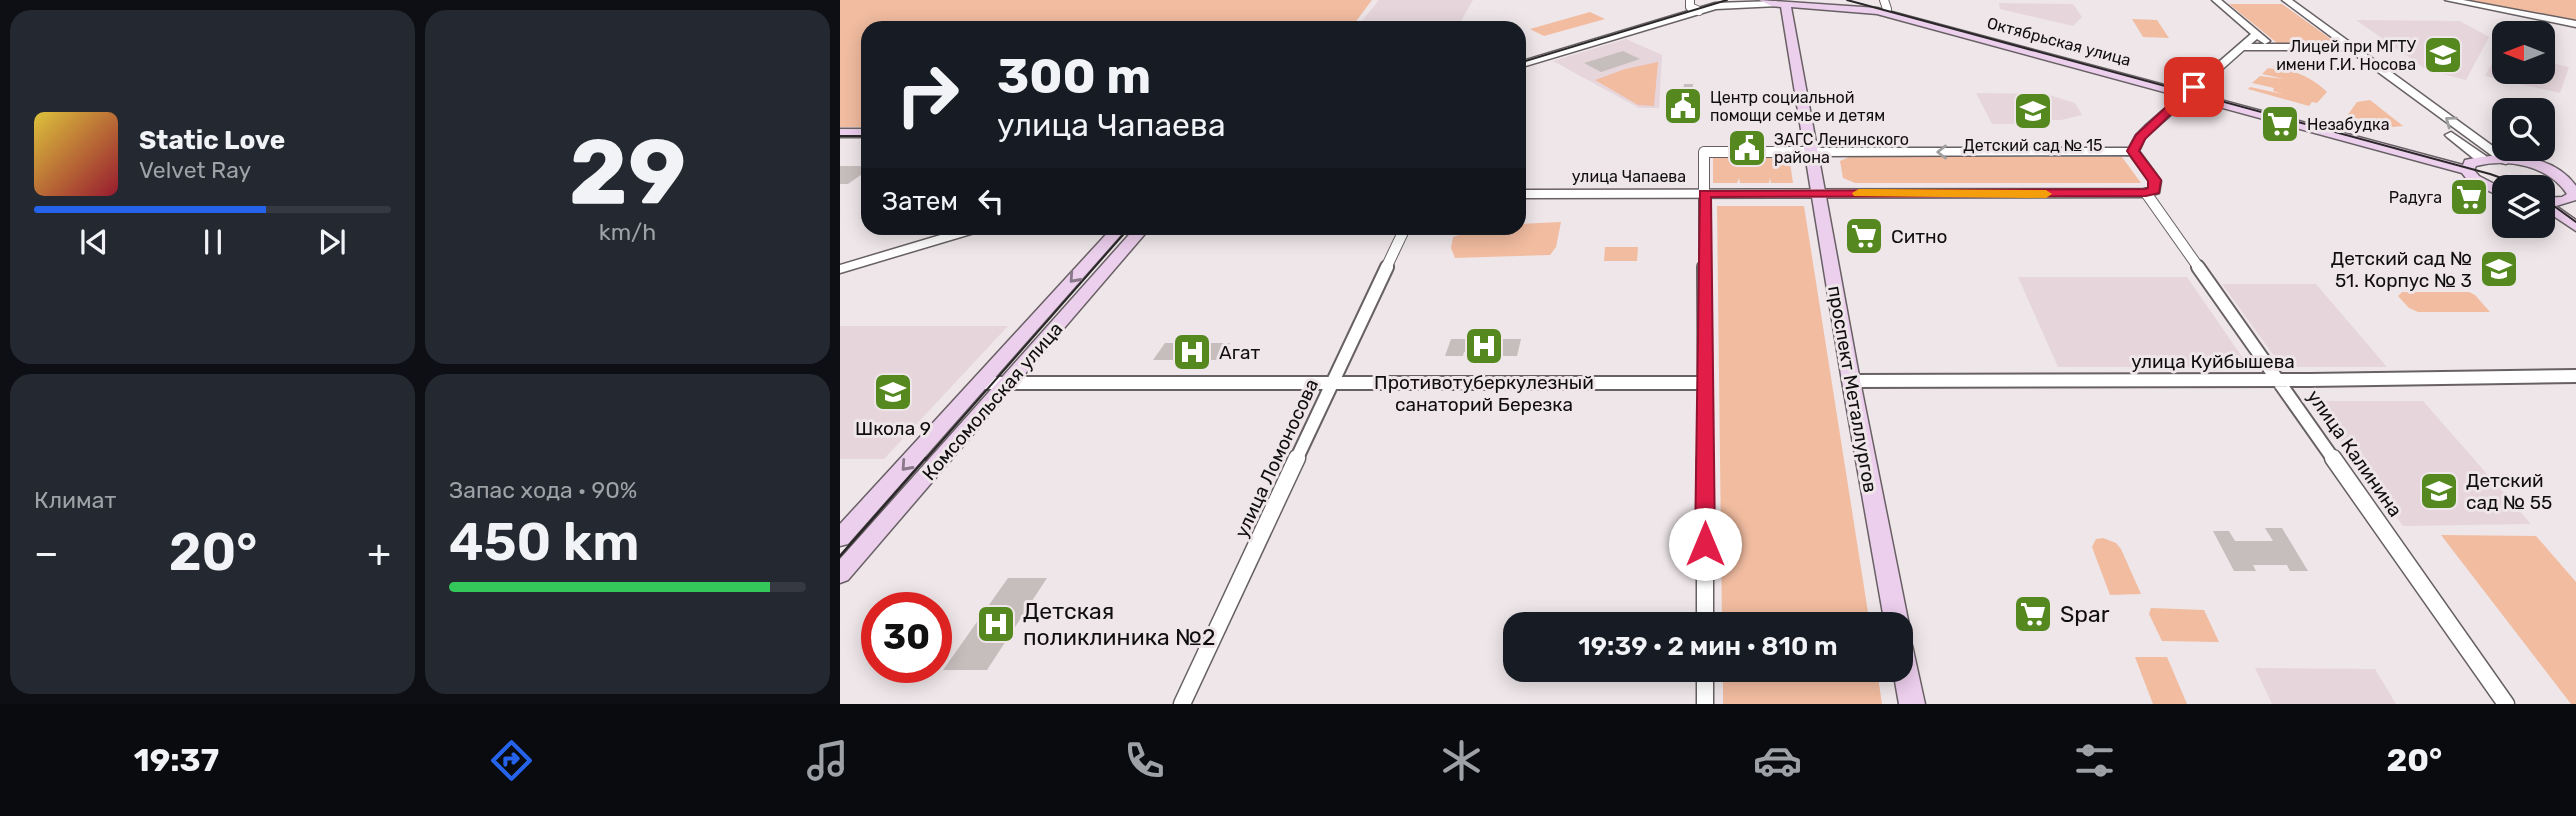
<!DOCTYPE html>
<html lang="ru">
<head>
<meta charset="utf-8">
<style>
  body { margin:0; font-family:Rubik,sans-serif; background:#242831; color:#f1f3f6; height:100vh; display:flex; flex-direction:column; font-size:26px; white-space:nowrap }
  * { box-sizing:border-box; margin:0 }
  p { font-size:23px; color:#9ea1a6 }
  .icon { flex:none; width:38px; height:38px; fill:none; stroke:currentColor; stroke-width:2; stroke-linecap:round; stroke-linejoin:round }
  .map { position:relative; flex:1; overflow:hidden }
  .side { display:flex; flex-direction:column; gap:10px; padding:10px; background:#0d0f14; width:840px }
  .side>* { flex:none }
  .hud { position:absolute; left:21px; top:21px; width:665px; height:214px; border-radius:21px; box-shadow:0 4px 18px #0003; background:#171b24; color:#f1f3f6; overflow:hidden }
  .needle { width:46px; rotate:270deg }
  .buttons { position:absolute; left:1652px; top:21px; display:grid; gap:14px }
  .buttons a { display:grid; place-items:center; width:63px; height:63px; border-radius:14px; background:#171b24; box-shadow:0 4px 18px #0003; font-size:35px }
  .speed { position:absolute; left:21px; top:592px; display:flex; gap:14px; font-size:35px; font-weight:700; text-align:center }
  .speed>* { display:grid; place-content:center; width:91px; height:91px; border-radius:50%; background:#171b24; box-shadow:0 4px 18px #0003; line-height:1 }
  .speed .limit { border:10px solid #d22; background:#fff; color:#111 }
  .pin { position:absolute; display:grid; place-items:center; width:60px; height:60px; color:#fff; margin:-30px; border-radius:14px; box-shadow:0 4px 10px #0006 }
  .me { position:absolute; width:77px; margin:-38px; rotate:0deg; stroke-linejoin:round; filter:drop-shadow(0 0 5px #0008) }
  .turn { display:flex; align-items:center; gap:24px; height:147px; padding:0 21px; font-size:32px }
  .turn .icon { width:91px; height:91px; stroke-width:2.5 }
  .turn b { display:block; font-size:49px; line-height:60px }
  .then { display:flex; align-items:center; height:66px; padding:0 21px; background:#0003; gap:14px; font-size:26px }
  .big { font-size:52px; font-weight:600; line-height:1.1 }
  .side .tile { flex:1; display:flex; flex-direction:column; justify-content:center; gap:10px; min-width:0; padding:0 24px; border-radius:21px; background:#242831 }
  .side .dial { align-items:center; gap:0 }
  .dial b { font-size:91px; line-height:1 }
  .song { display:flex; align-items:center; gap:21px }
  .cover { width:84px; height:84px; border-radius:10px; background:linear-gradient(135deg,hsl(50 70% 55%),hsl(350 70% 35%)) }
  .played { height:7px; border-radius:4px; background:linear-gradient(90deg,#2563eb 65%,#363941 65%) }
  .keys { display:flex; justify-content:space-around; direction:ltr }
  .heat { display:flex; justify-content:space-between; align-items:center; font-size:38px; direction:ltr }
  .charge { height:10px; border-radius:5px; background:linear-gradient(90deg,#34c759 90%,#363941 0) }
  .side .tiles { flex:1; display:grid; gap:10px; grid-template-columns:repeat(2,1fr) }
  .trip { position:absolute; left:663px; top:612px; width:410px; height:70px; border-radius:21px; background:#171b24; box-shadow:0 4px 18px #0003; font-weight:600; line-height:70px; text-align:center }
  .menu { display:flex; height:112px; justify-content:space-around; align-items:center; background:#090b0e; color:#9ea1a6 }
  .menu .icon { width:49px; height:49px }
  .menu .on { color:#2563eb }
  .menu b { font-size:32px; color:#f1f3f6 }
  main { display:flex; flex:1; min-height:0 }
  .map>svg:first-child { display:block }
  .built { fill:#e6d6dc }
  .green { fill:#f1bca0 }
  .building { fill:#c6bebd }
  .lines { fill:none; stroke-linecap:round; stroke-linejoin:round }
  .minor-far3-casing { stroke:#686164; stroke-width:10 }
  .minor-far2-casing { stroke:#686164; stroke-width:12 }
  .minor-far1-casing { stroke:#686164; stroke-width:16 }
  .minor-casing { stroke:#686164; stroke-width:19 }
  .tertiary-casing { stroke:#686164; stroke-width:3 }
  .secondary-casing { stroke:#686164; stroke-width:3 }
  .minor-far3 { stroke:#fff; stroke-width:8 }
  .minor-far2 { stroke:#fff; stroke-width:10 }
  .minor-far1 { stroke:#fff; stroke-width:12 }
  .minor { stroke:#fff; stroke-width:16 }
  .tertiary { fill:#fff; fill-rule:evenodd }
  .secondary { fill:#ecceed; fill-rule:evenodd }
  .tram-far1 { stroke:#2a2729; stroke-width:2 }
  .tram { stroke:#2a2729; stroke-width:2.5 }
  .oneway { stroke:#9f9f9f }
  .oneway2 { stroke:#897889 }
  .route { fill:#e11d48; stroke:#92132f; stroke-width:2 }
  .slow { fill:#f59e0b }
  .labels { text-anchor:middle; stroke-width:6; stroke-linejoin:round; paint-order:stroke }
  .far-street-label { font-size:16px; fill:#100e0f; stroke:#eee6e9 }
  .far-poi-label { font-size:16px; fill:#100e0f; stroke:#eee6e9; text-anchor:start }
  .poi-label { font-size:19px; fill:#100e0f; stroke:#eee6e9; text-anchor:start }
  .street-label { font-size:19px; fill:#100e0f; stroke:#eee6e9 }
  .near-poi-label { font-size:23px; fill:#100e0f; stroke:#eee6e9; text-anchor:start }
</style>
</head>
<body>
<main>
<section class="side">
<div class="tiles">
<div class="tile">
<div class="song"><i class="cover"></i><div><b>Static Love</b><p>Velvet Ray</p></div></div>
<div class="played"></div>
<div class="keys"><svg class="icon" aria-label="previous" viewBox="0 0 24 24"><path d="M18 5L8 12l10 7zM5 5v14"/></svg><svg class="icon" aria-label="pause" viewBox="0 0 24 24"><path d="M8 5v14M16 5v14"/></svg><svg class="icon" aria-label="next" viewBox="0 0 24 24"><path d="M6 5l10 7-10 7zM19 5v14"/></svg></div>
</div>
<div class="tile dial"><b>29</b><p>km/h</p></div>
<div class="tile"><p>Климат</p>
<div class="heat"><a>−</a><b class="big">20°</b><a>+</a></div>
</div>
<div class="tile"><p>Запас хода · 90%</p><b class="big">450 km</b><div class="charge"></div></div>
</div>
</section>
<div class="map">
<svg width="1736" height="704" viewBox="0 0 1736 704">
  <rect width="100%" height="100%" fill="#eee6e9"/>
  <path class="built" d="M539 0H633L617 28H516Z
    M1159 3 1233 4 1242 17 1233 26 1160 9Z
    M1516 20 1620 21 1649 37 1626 80 1587 70Z
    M786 39 822 55 819 108H799L713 61Z
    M1658 52 1664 53V72H1703V61L1729 67 1720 93 1645 76Z
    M1136 93 1206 94 1235 103 1242 115 1221 120H1187L1189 124H1152Z
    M1178 277H1347L1409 367H1218Z
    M1382 284H1476L1547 367H1442Z
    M0 326H168L44 459H0Z
    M1470 401H1583L1691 524 1563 526Z
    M1415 668 1535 669 1556 704H1432Z"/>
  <path class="green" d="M0 0H532L511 28H28V127H0Z
    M1623 0H1736V22Z
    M1389 4H1442L1495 42 1437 43Z
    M750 12 765 19 704 36 690 29Z
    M1292 19 1317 20 1329 38 1303 37Z
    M818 62 814 106 798 105 755 80 785 69Z
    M1430 66C1452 70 1471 76 1487 92L1477 103 1472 102 1469 106 1408 89 1410 87 1442 94 1433 91 1434 88 1412 83 1420 76 1444 79 1422 74 1428 68 1450 72Z
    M1530 100 1563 126 1552 127 1507 116 1517 102Z
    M873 156H949L953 183H931L930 178 929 183H900L899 178 897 183H873Z
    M1009 157H1282L1301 183H1015L1003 178 1000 161Z
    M877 206H964L1030 625H882Z
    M721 222 716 247 710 255 615 258 611 248 613 237 619 235 661 228H679V224Z
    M765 247H798L797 261H764Z
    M1562 292H1629L1635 295 1650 312H1578L1569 308 1558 296Z
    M1601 535 1696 536 1736 582V704H1731Z
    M1263 538 1276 543 1281 549 1301 594 1270 595 1252 547 1256 539Z
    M1311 608 1364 610 1379 642 1322 641 1309 614Z
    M1295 657H1327L1347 704H1313Z
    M883 670H1037L1042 704H883Z"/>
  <path class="building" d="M783 51 800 59 761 72 744 63Z
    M844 84H853L852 116H834L835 91H843Z
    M0 166H28V170L8 184H0Z
    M611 339H681L677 356H659L660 352H624L623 356H605Z
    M325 343H390L380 360H313Z
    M1425 528H1442L1468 571H1450L1447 565H1413L1416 571H1394L1373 531H1389L1395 541H1433Z
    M168 578H207L147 670H103Z"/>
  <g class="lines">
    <defs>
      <path id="minor-far3" d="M850 0V7L859 11
        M1044 0 1047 9"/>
      <path id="minor-far2" d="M1306 193 1359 268
        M546 268 565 228
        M864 268V152H972"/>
      <path id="minor-far1" d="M864 267 865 460
        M1358 267 1494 460
        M1011 381 1470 380 1736 376
        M140 383H866
        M456 460 547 267"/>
      <path id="minor" d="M865 458V625
        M1493 458 1666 704
        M865 670V704
        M342 704 457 458"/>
      <path id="tertiary" d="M1372 0H1381L1430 41 1425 44 1417 39 1411 44H1501L1442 0H1452L1672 160 1666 164 1662 163 1508 50H1404L1305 138 1299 151 1321 181 1319 193 1306 197 679 198V190L1305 189 1309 188V181L1290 155 972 156 966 152 972 148H1289L1296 135 1305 126 1411 34Z
        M1605 0H1623L1736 21V27Z
        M935 1 938 2V6L876 9 679 68V62L875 3Z
        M1611 132 1646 156V162H1638L1607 137 1605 135Z
        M124 228H143L141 231 0 273V265Z"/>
      <path id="secondary" d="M919 0 1037 8 1623 165 1625 160C1661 151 1713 153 1736 186V200L1716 206 1736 220V231L1703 209V198L1722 197 1727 194C1708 165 1667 158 1636 166L1634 170 1639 176 1664 189V198L1629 182 1622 173 1037 14 951 7 1020 381 1069 625 1065 632 1060 634V625H1045L1002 381 941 7 932 6Z
        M0 129H28V137H0Z
        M272 228H287L8 544 0 546V524Z
        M295 228H310L8 580 0 583V559Z
        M1060 635 1069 638 1072 645 1085 704H1059L1053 670H1060Z"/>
    </defs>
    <use href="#minor-far3" class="minor-far3-casing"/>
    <use href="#minor-far2" class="minor-far2-casing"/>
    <use href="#minor-far1" class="minor-far1-casing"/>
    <use href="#minor" class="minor-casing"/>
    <use href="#tertiary" class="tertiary-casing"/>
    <use href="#secondary" class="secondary-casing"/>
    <use href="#minor-far3" class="minor-far3"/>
    <use href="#minor-far2" class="minor-far2"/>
    <use href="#minor-far1" class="minor-far1"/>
    <use href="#minor" class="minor"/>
    <use href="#tertiary" class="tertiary"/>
    <use href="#secondary" class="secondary"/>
    <path class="tram-far1" d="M1007 0 1650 174 1687 187
      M679 63 887 0
      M0 136H28
      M1703 198 1736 222
      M85 460 289 228"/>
    <path class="tram" d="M0 556 86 458"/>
  </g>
  <defs><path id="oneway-chevron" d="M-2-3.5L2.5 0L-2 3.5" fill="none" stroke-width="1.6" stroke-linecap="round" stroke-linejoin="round" transform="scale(1.75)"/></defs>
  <g class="oneway">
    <use href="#oneway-chevron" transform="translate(1610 121) rotate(-144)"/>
    <use href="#oneway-chevron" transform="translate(1102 152) rotate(180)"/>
  </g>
  <g class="oneway2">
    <use href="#oneway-chevron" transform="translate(234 278) rotate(132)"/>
    <use href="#oneway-chevron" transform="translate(66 466) rotate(132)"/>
  </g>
  <path class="route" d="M1350 85 1359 87 1305 139 1299 151 1321 180 1319 193 1306 196 871 197 875 544 872 549 865 552 858 549 855 544 860 191 1305 189 1308 188V181L1287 151 1296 135Z"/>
  <path class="slow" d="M1019 189 1206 190 1212 194 1206 198 1014 196 1012 193Z"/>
  <defs>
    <symbol id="school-square" viewBox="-11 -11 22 22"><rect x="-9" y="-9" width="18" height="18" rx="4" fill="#558920" stroke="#eee6e9"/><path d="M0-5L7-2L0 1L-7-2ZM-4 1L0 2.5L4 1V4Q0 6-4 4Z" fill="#fff"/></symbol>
    <symbol id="civic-square" viewBox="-11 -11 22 22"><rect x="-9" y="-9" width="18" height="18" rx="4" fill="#558920" stroke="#eee6e9"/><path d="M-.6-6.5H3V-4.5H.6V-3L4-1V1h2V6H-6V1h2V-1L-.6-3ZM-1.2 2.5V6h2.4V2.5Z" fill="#fff"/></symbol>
    <symbol id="supermarket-square" viewBox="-11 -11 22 22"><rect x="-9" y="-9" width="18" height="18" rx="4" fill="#558920" stroke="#eee6e9"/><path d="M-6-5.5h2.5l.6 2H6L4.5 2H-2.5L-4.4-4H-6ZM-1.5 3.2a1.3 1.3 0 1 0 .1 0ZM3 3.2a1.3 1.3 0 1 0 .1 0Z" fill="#fff"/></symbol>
    <symbol id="hospital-square" viewBox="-11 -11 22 22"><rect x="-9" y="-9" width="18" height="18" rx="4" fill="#558920" stroke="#eee6e9"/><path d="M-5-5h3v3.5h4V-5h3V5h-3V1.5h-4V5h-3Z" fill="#fff"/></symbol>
  </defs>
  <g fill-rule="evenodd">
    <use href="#school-square" x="1581" y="33" width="44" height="44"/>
    <use href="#civic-square" x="821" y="84" width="44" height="44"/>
    <use href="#school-square" x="1171" y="89" width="44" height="44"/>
    <use href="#supermarket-square" x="1418" y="102" width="44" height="44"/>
    <use href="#civic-square" x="885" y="126" width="44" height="44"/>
    <use href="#supermarket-square" x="1607" y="175" width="44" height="44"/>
    <use href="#supermarket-square" x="1002" y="214" width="44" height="44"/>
    <use href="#school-square" x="1637" y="247" width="44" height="44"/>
    <use href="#hospital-square" x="622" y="324" width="44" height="44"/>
    <use href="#hospital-square" x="330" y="330" width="44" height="44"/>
    <use href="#school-square" x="31" y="370" width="44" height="44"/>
    <use href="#school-square" x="1577" y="469" width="44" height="44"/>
    <use href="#supermarket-square" x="1171" y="592" width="44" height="44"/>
    <use href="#hospital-square" x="134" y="602" width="44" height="44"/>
  </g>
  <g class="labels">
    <g class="far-street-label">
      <text transform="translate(1219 41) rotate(15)" y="6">Октябрьская улица</text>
      <text x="789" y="182">улица Чапаева</text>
    </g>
    <g class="far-poi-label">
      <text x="1576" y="52" text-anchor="end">Лицей при МГТУ<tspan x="1576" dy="18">имени Г.И. Носова</tspan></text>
      <text x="870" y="103">Центр социальной<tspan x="870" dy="18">помощи семье и детям</tspan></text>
      <text x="1467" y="130">Незабудка</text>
      <text x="934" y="145">ЗАГС Ленинского<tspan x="934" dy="18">района</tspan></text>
      <text x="1193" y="151" text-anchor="middle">Детский сад № 15</text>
      <text x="1602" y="203" text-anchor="end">Радуга</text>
    </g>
    <g class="poi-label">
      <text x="1051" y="243">Ситно</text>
      <text x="1632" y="265" text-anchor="end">Детский сад №<tspan x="1632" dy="22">51. Корпус № 3</tspan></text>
      <text x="379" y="359">Агат</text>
      <text x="644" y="389" text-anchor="middle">Противотуберкулезный<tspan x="644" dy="22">санаторий Березка</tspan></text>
      <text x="53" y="435" text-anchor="middle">Школа 9</text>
      <text x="1626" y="487">Детский<tspan x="1626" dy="22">сад № 55</tspan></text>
    </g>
    <g class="street-label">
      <text x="1373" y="368">улица Куйбышева</text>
      <text transform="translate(1013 389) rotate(80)" y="7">проспект Металлургов</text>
      <text transform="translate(152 401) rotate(-49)" y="7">Комсомольская улица</text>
      <text transform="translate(1515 453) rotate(55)" y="7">улица Калинина</text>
      <text transform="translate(436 458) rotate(-65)" y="7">улица Ломоносова</text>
    </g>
    <g class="near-poi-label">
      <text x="183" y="619">Детская<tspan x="183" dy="26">поликлиника №2</tspan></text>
      <text x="1220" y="622">Spar</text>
    </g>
  </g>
</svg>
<div class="buttons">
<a><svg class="needle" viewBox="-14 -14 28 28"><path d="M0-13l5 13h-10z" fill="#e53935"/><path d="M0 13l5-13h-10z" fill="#9ea1a6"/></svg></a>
<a><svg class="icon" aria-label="search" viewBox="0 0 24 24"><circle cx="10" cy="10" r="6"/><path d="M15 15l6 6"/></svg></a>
<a><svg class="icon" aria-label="layers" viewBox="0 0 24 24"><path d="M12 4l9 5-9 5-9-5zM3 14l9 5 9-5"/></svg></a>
</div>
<div class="speed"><div class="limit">30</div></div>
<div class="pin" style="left:1354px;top:87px;background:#d93025"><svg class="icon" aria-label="arrive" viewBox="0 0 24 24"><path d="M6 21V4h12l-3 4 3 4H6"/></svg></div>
<svg class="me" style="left:865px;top:544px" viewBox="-20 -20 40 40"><circle r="19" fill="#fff"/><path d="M0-13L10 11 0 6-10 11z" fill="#e11d48"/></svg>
<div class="trip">19:39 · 2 мин · 810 m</div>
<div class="hud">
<div class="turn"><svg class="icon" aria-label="right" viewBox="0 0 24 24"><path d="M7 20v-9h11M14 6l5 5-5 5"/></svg><div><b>300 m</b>улица Чапаева</div></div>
<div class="then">Затем<svg class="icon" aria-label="left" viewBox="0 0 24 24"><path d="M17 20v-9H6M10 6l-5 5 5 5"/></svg></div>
</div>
</div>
</main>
<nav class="menu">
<b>19:37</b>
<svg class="icon on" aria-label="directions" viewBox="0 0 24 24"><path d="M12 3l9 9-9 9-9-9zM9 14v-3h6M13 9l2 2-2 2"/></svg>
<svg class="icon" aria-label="music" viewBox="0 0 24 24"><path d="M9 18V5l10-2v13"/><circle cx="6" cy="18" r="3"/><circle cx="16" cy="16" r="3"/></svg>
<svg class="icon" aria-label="phone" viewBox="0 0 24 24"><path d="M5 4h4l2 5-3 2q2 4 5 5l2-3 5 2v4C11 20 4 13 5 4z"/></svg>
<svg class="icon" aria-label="climate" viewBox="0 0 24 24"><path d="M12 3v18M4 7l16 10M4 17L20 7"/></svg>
<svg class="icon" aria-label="car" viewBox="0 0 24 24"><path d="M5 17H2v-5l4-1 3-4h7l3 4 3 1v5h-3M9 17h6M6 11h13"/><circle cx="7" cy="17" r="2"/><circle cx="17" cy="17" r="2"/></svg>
<svg class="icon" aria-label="filters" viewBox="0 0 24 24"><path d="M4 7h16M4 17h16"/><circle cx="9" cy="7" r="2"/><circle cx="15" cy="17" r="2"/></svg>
<b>20°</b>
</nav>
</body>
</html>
